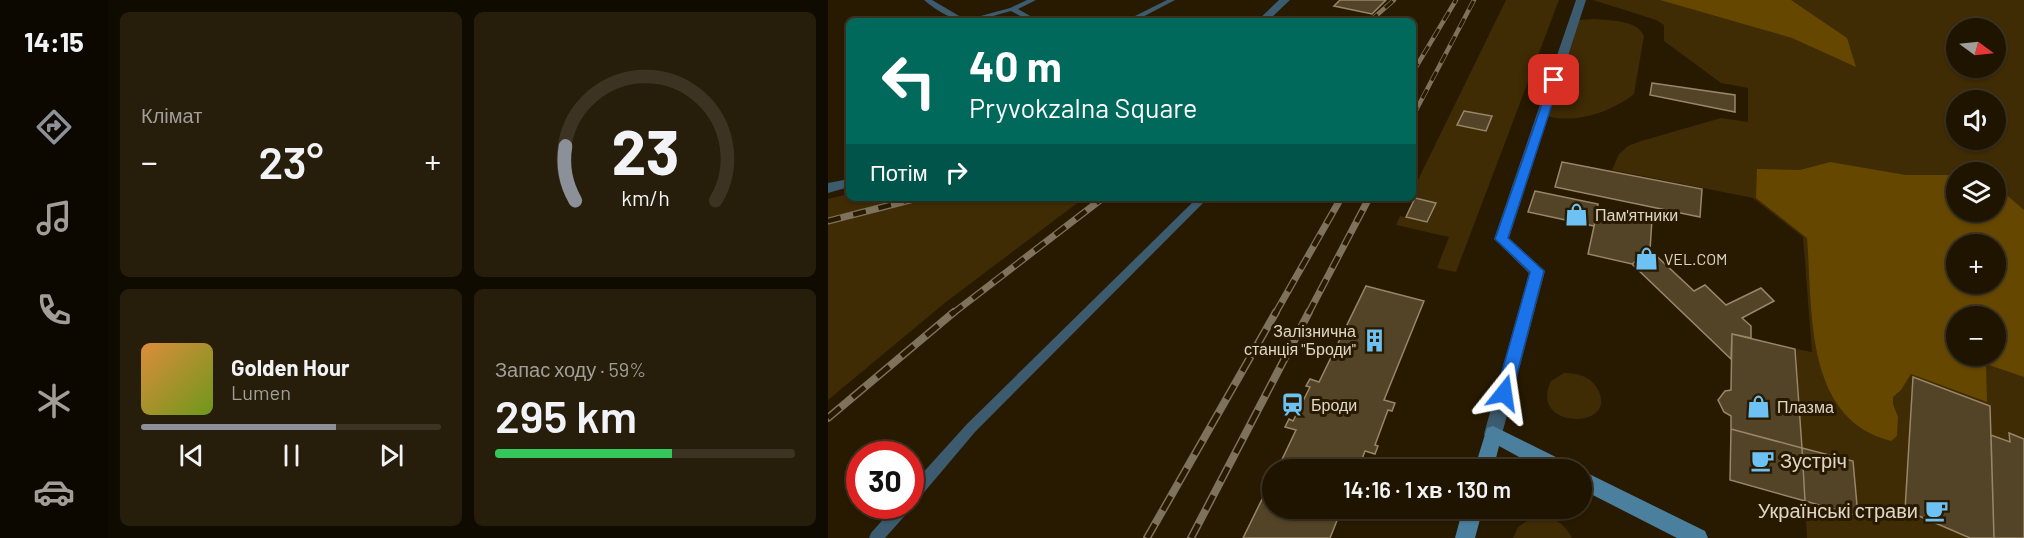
<!DOCTYPE html>
<html lang="uk">
<head>
<meta charset="utf-8">
<style>
  body { margin:0; font-family:Barlow,sans-serif; background:#261d0a; color:#f1f3f6; height:100vh; display:flex; flex-direction:column; font-size:22px; white-space:nowrap }
  * { box-sizing:border-box; margin:0 }
  p { font-size:20px; color:#a19e99 }
  .icon { flex:none; width:33px; height:33px; fill:none; stroke:currentColor; stroke-width:2; stroke-linecap:round; stroke-linejoin:round }
  .map { position:relative; flex:1; overflow:hidden }
  .sheet { display:flex; flex-direction:column; gap:12px; padding:12px; background:#100b00; width:720px }
  .sheet>* { flex:none }
  .top-card { position:absolute; left:18px; top:18px; width:570px; height:183px; border-radius:9px; box-shadow:0 2px 4px #0004,0 0 0 2px #3c3322; background:#00695c; color:#fff; overflow:hidden }
  .needle { width:39px; rotate:105deg }
  .tools { position:absolute; left:1118px; top:18px; display:grid; gap:12px }
  .tools a { display:grid; place-items:center; width:60px; height:60px; border-radius:50%; background:#1e1400; box-shadow:0 2px 4px #0004,0 0 0 2px #3c3322; font-size:30px }
  .speed { position:absolute; left:18px; top:441px; display:flex; gap:12px; font-size:30px; font-weight:700; text-align:center }
  .speed>* { display:grid; place-content:center; width:78px; height:78px; border-radius:50%; background:#1e1400; box-shadow:0 2px 4px #0004,0 0 0 2px #3c3322; line-height:1 }
  .speed .limit { border:9px solid #d22; background:#fff; color:#111 }
  .pin { position:absolute; display:grid; place-items:center; width:51px; height:51px; color:#fff; margin:-26px; border-radius:12px; box-shadow:0 3px 9px #0006 }
  .me { position:absolute; width:66px; margin:-33px; rotate:15deg; stroke-linejoin:round; filter:drop-shadow(0 0 4px #0008) }
  .turn { display:flex; align-items:center; gap:21px; height:126px; padding:0 24px; font-size:27px }
  .turn .icon { width:78px; height:78px; stroke-width:2.5 }
  .turn b { display:block; font-size:42px; line-height:51px }
  .then { display:flex; align-items:center; height:57px; padding:0 24px; background:#0003; gap:12px; font-size:22px }
  .big { font-size:45px; font-weight:600; line-height:1.1 }
  .sheet .widget { flex:1; display:flex; flex-direction:column; justify-content:center; gap:9px; min-width:0; padding:0 21px; border-radius:9px; background:#261d0a }
  .sheet .dial { align-items:center; gap:0 }
  .dial svg { height:156px; overflow:visible; fill:none; stroke:#3c3322; stroke-width:7; stroke-linecap:round; text-anchor:middle }
  .dial text { fill:#f1f3f6; stroke:none }
  .song { display:flex; align-items:center; gap:18px }
  .cover { width:72px; height:72px; border-radius:9px; background:linear-gradient(135deg,hsl(30 70% 55%),hsl(80 70% 35%)) }
  .played { height:6px; border-radius:3px; background:linear-gradient(90deg,#8c9099 65%,#3c3322 65%) }
  .keys { display:flex; justify-content:space-around; direction:ltr }
  .heat { display:flex; justify-content:space-between; align-items:center; font-size:33px; direction:ltr }
  .charge { height:9px; border-radius:4px; background:linear-gradient(90deg,#34c759 59%,#3c3322 0) }
  .sheet .tiles { flex:1; display:grid; gap:12px; grid-template-columns:repeat(2,1fr) }
  .trip { position:absolute; left:434px; top:459px; width:330px; height:60px; border-radius:30px; background:#1e1400; box-shadow:0 2px 4px #0004,0 0 0 2px #3c3322; font-weight:600; line-height:60px; text-align:center }
  main { display:flex; flex:1; min-height:0 }
  .tab-bar { display:flex; flex-direction:column; width:108px; justify-content:space-around; align-items:center; background:#0c0800; color:#a19e99 }
  .tab-bar .icon { width:42px; height:42px }
  .tab-bar .current { color:#8c9099 }
  .tab-bar b { font-size:27px; color:#f1f3f6 }
  .map>svg:first-child { display:block }
  .green { fill:#3f2b04; fill-rule:evenodd }
  .forest { fill:#654700; fill-rule:evenodd }
  .building { fill:#534327; stroke:#998668; stroke-width:1.5 }
  .lines { fill:none; stroke-linecap:round; stroke-linejoin:round }
  .service { fill:#3c5b6f; fill-rule:evenodd }
  .minor { fill:#3c5b6f; fill-rule:evenodd }
  .secondary { fill:#4b7f9e; fill-rule:evenodd }
  .rail-far2-casing { stroke:#7e725d; stroke-width:4.5 }
  .rail-far1-casing { stroke:#7e725d; stroke-width:7 }
  .rail-casing { stroke:#7e725d; stroke-width:8 }
  .rail-far2 { stroke:#281a00; stroke-width:3; stroke-dasharray:10; stroke-linecap:butt }
  .rail-far1 { stroke:#281a00; stroke-width:4.5; stroke-dasharray:13; stroke-linecap:butt }
  .rail { stroke:#281a00; stroke-width:5; stroke-dasharray:16; stroke-linecap:butt }
  .route { fill:#1a73e8; stroke:#114b97; stroke-width:1.5 }
  .labels { text-anchor:middle; stroke-width:6; stroke-linejoin:round; paint-order:stroke }
  .poi-label { font-size:16px; fill:#e0d6c6; stroke:#281a00; text-anchor:start }
  .near-poi-label { font-size:20px; fill:#e0d6c6; stroke:#281a00; text-anchor:start }
</style>
</head>
<body>
<main>
<nav class="tab-bar">
<b>14:15</b>
<svg class="icon current" aria-label="directions" viewBox="0 0 24 24"><path d="M12 3l9 9-9 9-9-9zM9 14v-3h6M13 9l2 2-2 2"/></svg>
<svg class="icon" aria-label="music" viewBox="0 0 24 24"><path d="M9 18V5l10-2v13"/><circle cx="6" cy="18" r="3"/><circle cx="16" cy="16" r="3"/></svg>
<svg class="icon" aria-label="phone" viewBox="0 0 24 24"><path d="M5 4h4l2 5-3 2q2 4 5 5l2-3 5 2v4C11 20 4 13 5 4z"/></svg>
<svg class="icon" aria-label="climate" viewBox="0 0 24 24"><path d="M12 3v18M4 7l16 10M4 17L20 7"/></svg>
<svg class="icon" aria-label="car" viewBox="0 0 24 24"><path d="M5 17H2v-5l4-1 3-4h7l3 4 3 1v5h-3M9 17h6M6 11h13"/><circle cx="7" cy="17" r="2"/><circle cx="17" cy="17" r="2"/></svg>
</nav>
<section class="sheet">
<div class="tiles">
<div class="widget"><p>Клімат</p>
<div class="heat"><a>−</a><b class="big">23°</b><a>+</a></div>
</div>
<div class="widget dial"><svg viewBox="0 0 100 80">
<path d="M14 69A42 42 0 1 1 86 69"/>
<path d="M14 69A42 42 0 0 1 9 41" stroke="#8c9099"/>
<text x="50" y="56" font-size="32" font-weight="700">23</text>
<text x="50" y="72" font-size="11">km/h</text>
</svg></div>
<div class="widget">
<div class="song"><i class="cover"></i><div><b>Golden Hour</b><p>Lumen</p></div></div>
<div class="played"></div>
<div class="keys"><svg class="icon" aria-label="previous" viewBox="0 0 24 24"><path d="M18 5L8 12l10 7zM5 5v14"/></svg><svg class="icon" aria-label="pause" viewBox="0 0 24 24"><path d="M8 5v14M16 5v14"/></svg><svg class="icon" aria-label="next" viewBox="0 0 24 24"><path d="M6 5l10 7-10 7zM19 5v14"/></svg></div>
</div>
<div class="widget"><p>Запас ходу · 59%</p><b class="big">295 km</b><div class="charge"></div></div>
</div>
</section>
<div class="map">
<svg width="1196" height="538" viewBox="0 0 1196 538">
  <rect width="100%" height="100%" fill="#281a00"/>
  <path class="green" d="M678 0H731L628 272 609 268 621 237 568 225 572 216 600 222 608 203 585 198V190Z
    M765 0H1196V538H979L977 501 1025 461 974 448 968 349 984 352 975 237 925 198 784 170 791 154 800 146 813 141 893 118 920 122V88L893 83 836 41V25L828 20ZM1128 28H1167V68H1128ZM1128 100H1167V140H1128ZM1128 172H1167V212H1128ZM1128 244H1167V284H1128ZM1128 316H1167V356H1128Z
    M766 19C782 21 809 19 816 36L806 94C782 113 745 125 715 115L750 20Z
    M21 194V198H256L118 302 0 400V199Z
    M736 373C749 373 762 376 769 388 794 430 699 431 723 381Z
    M706 516C723 515 736 522 744 538H685L690 527Z"/>
  <path class="forest" d="M832 0H963L1019 38 1028 67 964 38Z
    M1002 162 1078 175H1128V212H1167V185L1196 210V377L1158 364 1159 402 1083 374 1073 390 1065 397V404L1070 417 1069 436 1063 441C975 419 985 309 979 238L928 198 929 169 972 170ZM1128 244H1167V284H1128ZM1128 316H1167V356H1128Z"/>
  <path class="building" d="M512 0H558L544 14 506 6Z
    M824 83 907 95V112L822 95Z
    M636 111 664 116 658 131 629 125Z
    M734 162 874 189 872 217 727 187Z
    M707 191 770 204 766 226 700 212Z
    M587 198 608 203 599 222 578 217Z
    M770 208 824 219 822 250 804 264 760 254Z
    M822 250 866 291 877 285 898 305 933 288 946 301 914 318 923 326V338L904 334 903 359 804 264Z
    M538 286 596 301 556 400 567 403 564 411 560 410 547 445 550 446 547 454 537 451 530 470H449L468 430 457 427 461 419 465 421 482 387 478 386 482 379 491 382Z
    M904 334 967 349 974 448 903 429V416L896 412 890 400 897 391 903 390Z
    M1085 377 1162 406 1166 538H1142L1077 510Z
    M903 429 974 448 977 501 902 480Z
    M1181 433 1196 439V538H1166L1163 435 1182 442Z
    M974 448 1025 461 1030 516 977 501Z
    M444 479V508H514L502 538H415Z"/>
  <g class="lines">
    <path class="service" d="M96 0H104L138 20 182 8 199 0H208L190 9 211 21H202L183 11C144 22 130 28 96 0Z
      M339 0H347L307 21H297Z
      M436 18 461 19 465 21H433L434 19Z
      M369 198H380L147 432 87 503 82 505V487L139 424Z
      M82 505 83 506 81 511 57 538H41L43 533 67 506Z"/>
    <path class="minor" d="M451 0H462L440 21H429Z
      M748 0H758L681 238 717 271 674 434 671 440 665 442 659 440 656 434 701 273 666 239Z
      M21 179V187L0 193V183Z"/>
    <path class="secondary" d="M665 426 742 464 744 470H715L671 446 665 470H646L659 428Z
      M753 470 877 531 880 538H849L753 489Z
      M635 508H655L647 538H627Z"/>
    <defs>
      <path id="rail-far2" d="M542 21 566 0
        M585 72 628 0
        M585 116 646 0"/>
      <path id="rail-far1" d="M0 221 90 198
        M124 314 275 198
        M447 314 513 198
        M480 314 541 198"/>
      <path id="rail" d="M0 418 126 312
        M319 538 448 312
        M363 538 481 312"/>
    </defs>
    <use href="#rail-far2" class="rail-far2-casing"/>
    <use href="#rail-far1" class="rail-far1-casing"/>
    <use href="#rail" class="rail-casing"/>
    <use href="#rail-far2" class="rail-far2"/>
    <use href="#rail-far1" class="rail-far1"/>
    <use href="#rail" class="rail"/>
  </g>
  <path class="route" d="M723 78 732 80 680 238 716 271 684 393 682 398H670L668 393 702 272 667 239Z"/>
  <defs>
    <symbol id="shop-bare" viewBox="-9 -9 18 18"><path d="M-5-2.5h2.3a2.7 3.5 0 0 1 5.4 0H5L5.5 6h-11ZM-1.5-2.5h3a1.5 2.3 0 0 0-3 0Z" fill="#6ec2f3" stroke="#281a00" stroke-width="2.5" paint-order="stroke"/></symbol>
    <symbol id="building-bare" viewBox="-9 -9 18 18"><path d="M-4-6H4V6H1V3H-1V6H-4ZM-2.5-4.3h1.7v1.8h-1.7ZM.8-4.3h1.7v1.8H.8ZM-2.5-1h1.7V.8h-1.7ZM.8-1h1.7V.8H.8Z" fill="#6ec2f3" stroke="#281a00" stroke-width="2.5" paint-order="stroke"/></symbol>
    <symbol id="station-bare" viewBox="-9 -9 18 18"><path d="M-3-6H3Q5-6 5-4V2Q5 4 3 4L4.5 6H3L1.5 4h-3L-3 6H-4.5L-3 4Q-5 4-5 2V-4Q-5-6-3-6ZM-3.5-4v3h7v-3ZM-3.5 1v1.5H-2V1ZM2 1v1.5H3.5V1Z" fill="#6ec2f3" stroke="#281a00" stroke-width="2.5" paint-order="stroke"/></symbol>
    <symbol id="cafe-bare" viewBox="-9 -9 18 18"><path d="M-5.5-4.5H6V0H3Q3 3.5 0 3.5H-2.5Q-5.5 3.5-5.5 0ZM3-3.2v2h1.7v-2ZM-6 4.5H4V6H-6Z" fill="#6ec2f3" stroke="#281a00" stroke-width="2.5" paint-order="stroke"/></symbol>
  </defs>
  <g fill-rule="evenodd">
    <use href="#shop-bare" x="732" y="198" width="33" height="33"/>
    <use href="#shop-bare" x="802" y="242" width="33" height="33"/>
    <use href="#building-bare" x="530" y="324" width="33" height="33"/>
    <use href="#station-bare" x="448" y="388" width="33" height="33"/>
    <use href="#shop-bare" x="914" y="390" width="33" height="33"/>
    <use href="#cafe-bare" x="918" y="444" width="33" height="33"/>
    <use href="#cafe-bare" x="1092" y="494" width="33" height="33"/>
  </g>
  <g class="labels">
    <g class="poi-label">
      <text x="767" y="221">Пам'ятники</text>
      <text x="836" y="265">VEL.COM</text>
      <text x="528" y="337" text-anchor="end">Залізнична<tspan x="528" dy="18">станція "Броди"</tspan></text>
      <text x="483" y="411">Броди</text>
      <text x="949" y="413">Плазма</text>
    </g>
    <g class="near-poi-label">
      <text x="952" y="468">Зустріч</text>
      <text x="1090" y="518" text-anchor="end">Українські страви</text>
    </g>
  </g>
</svg>
<div class="tools">
<a><svg class="needle" viewBox="-14 -14 28 28"><path d="M0-13l5 13h-10z" fill="#e53935"/><path d="M0 13l5-13h-10z" fill="#a19e99"/></svg></a>
<a><svg class="icon" aria-label="sound" viewBox="0 0 24 24"><path d="M4 9h4l5-4v14l-5-4H4zM17 9q2 3 0 6"/></svg></a>
<a><svg class="icon" aria-label="layers" viewBox="0 0 24 24"><path d="M12 4l9 5-9 5-9-5zM3 14l9 5 9-5"/></svg></a>
<a>+</a>
<a>−</a>
</div>
<div class="speed"><div class="limit">30</div></div>
<div class="pin" style="left:726px;top:80px;background:#d93025"><svg class="icon" aria-label="arrive" viewBox="0 0 24 24"><path d="M6 21V4h12l-3 4 3 4H6"/></svg></div>
<svg class="me" style="left:676px;top:393px" viewBox="-20 -20 40 40"><path d="M0-17L14 15 0 8-14 15z" fill="#1a73e8" stroke="#fff" stroke-width="4"/></svg>
<div class="trip">14:16 · 1 хв · 130 m</div>
<div class="top-card">
<div class="turn"><svg class="icon" aria-label="left" viewBox="0 0 24 24"><path d="M17 20v-9H6M10 6l-5 5 5 5"/></svg><div><b>40 m</b>Pryvokzalna Square</div></div>
<div class="then">Потім<svg class="icon" aria-label="right" viewBox="0 0 24 24"><path d="M7 20v-9h11M14 6l5 5-5 5"/></svg></div>
</div>
</div>
</main>
</body>
</html>
